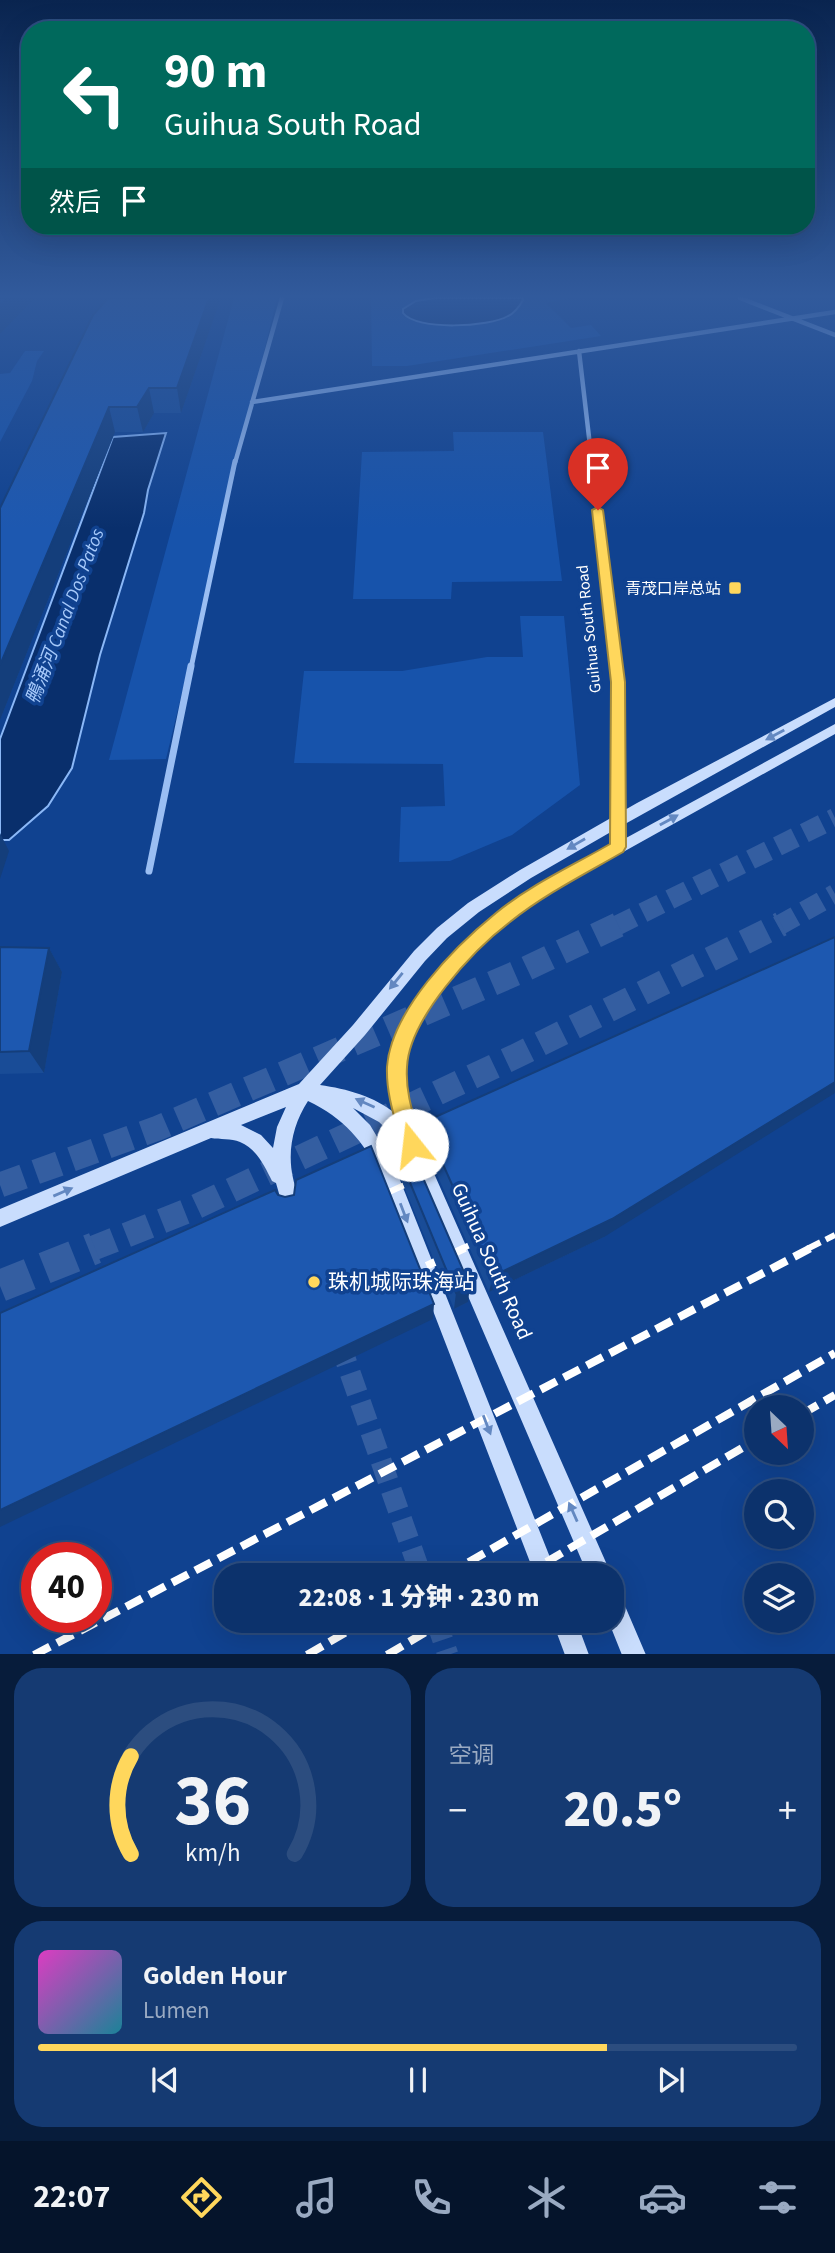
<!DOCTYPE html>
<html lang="zh">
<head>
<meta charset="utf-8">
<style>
  body { margin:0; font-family:"Source Sans 3","Noto Sans SC",sans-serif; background:#153a72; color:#f1f3f6; height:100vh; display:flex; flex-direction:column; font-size:26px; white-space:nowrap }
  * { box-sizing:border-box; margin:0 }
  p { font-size:23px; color:#9aaac2 }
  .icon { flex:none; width:38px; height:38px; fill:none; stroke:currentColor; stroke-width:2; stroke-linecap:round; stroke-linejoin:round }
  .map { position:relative; height:1654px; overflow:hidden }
  .sheet { display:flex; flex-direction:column; gap:14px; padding:14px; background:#071c3b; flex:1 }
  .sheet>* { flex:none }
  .hud { position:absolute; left:21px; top:21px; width:794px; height:214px; border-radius:28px; box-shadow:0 7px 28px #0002,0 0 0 2px #2c4d7f; background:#00695c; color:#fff; overflow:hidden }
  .needle { width:46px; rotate:155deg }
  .buttons { position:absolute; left:744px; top:1395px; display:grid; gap:14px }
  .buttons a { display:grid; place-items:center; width:70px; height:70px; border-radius:50%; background:#0c326c; box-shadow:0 7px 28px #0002,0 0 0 2px #2c4d7f; font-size:35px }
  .speed { position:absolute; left:21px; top:1542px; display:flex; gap:14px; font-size:35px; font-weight:700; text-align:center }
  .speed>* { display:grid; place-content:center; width:91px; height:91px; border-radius:50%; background:#0c326c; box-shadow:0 7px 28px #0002,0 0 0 2px #2c4d7f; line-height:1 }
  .speed .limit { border:10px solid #d22; background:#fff; color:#111 }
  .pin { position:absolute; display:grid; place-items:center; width:60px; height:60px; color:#fff; margin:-72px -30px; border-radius:50% 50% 50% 0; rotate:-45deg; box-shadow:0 0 7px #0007 }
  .pin .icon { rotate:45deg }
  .me { position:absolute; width:77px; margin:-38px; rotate:344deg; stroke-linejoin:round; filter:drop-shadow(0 0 5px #0008) }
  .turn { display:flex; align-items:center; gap:24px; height:147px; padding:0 28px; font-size:32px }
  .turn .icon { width:91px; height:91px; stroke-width:2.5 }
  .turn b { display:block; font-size:49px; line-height:60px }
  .then { display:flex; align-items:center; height:66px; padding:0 28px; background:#0003; gap:14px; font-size:26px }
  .big { font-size:52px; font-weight:800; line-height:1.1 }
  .sheet .tile { flex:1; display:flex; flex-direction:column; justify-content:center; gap:10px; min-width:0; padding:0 24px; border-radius:28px; background:#153a72 }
  .sheet .dial { align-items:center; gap:0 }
  .dial svg { height:182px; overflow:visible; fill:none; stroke:#2c4d7f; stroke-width:7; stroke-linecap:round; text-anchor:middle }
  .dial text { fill:#f1f3f6; stroke:none }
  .song { display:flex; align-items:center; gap:21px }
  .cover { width:84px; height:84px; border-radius:10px; background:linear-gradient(135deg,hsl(310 70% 55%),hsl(190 70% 35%)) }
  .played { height:7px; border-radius:4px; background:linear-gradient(90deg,#ffd75c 75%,#2c4d7f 75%) }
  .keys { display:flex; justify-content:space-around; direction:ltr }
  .heat { display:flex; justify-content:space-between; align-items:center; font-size:38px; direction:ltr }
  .sheet .tiles { flex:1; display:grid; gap:14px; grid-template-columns:1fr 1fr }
  .tile:last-child { grid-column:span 2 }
  .trip { position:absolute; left:214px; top:1563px; width:410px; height:70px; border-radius:28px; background:#0c326c; box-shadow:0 7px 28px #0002,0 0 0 2px #2c4d7f; font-weight:800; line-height:70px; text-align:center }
  .tab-bar { display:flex; height:112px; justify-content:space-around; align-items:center; background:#05142b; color:#9aaac2 }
  .tab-bar .icon { width:49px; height:49px }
  .tab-bar .current { color:#ffd75c }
  .tab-bar b { font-size:32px; color:#f1f3f6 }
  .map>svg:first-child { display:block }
  .green { fill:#1753ab }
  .water { fill:#092f6c; stroke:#8bb8f7; stroke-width:2 }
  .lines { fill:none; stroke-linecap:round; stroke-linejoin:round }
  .secondary-tunnel { stroke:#345ea1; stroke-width:21; stroke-dasharray:21 10; stroke-linecap:butt }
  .highway-tunnel-far2 { stroke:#345ea1; stroke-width:20; stroke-dasharray:20 10; stroke-linecap:butt }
  .highway-tunnel-far1 { stroke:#345ea1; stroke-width:25; stroke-dasharray:25 13; stroke-linecap:butt }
  .highway-tunnel { stroke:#345ea1; stroke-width:32; stroke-dasharray:32 16; stroke-linecap:butt }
  .street-far2 { stroke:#9abef3; stroke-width:4.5 }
  .street-far1 { stroke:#9abef3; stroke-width:5 }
  .street { stroke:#9abef3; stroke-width:7 }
  .secondary { fill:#c9ddfd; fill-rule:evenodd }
  .rail-far1 { stroke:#fff; stroke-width:6; stroke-dasharray:15 6; stroke-linecap:butt }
  .rail { stroke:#fff; stroke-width:8; stroke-dasharray:18 8; stroke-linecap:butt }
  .wall { fill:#194c97 }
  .shaded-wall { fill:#143e7b }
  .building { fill:#1d58b0; stroke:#143e7b; stroke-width:2 }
  .oneway { fill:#6388c1 }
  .route { fill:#ffd75c; stroke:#a68c3c; stroke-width:2 }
  .poi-dot { fill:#ffd75c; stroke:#104290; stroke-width:2.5 }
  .labels { text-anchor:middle; stroke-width:7; stroke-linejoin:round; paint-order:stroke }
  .far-poi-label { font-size:16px; fill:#fff; stroke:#104290; text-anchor:end }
  .far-street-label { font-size:16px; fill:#fff; stroke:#104290 }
  .water-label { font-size:19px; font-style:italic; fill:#a6c9fa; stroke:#104290 }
  .near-street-label { font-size:21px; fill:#fff; stroke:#104290 }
  .near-poi-label { font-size:21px; fill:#fff; stroke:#104290; text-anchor:start }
</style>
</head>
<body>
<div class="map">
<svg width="835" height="1655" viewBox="0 0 835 1655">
  <rect width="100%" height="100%" fill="#104290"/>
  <path class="green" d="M234 298H277L166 759 109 760Z
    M371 298H570L546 303 571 328 591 325 601 336 407 366H372Z
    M25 351H44L37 361 32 381 0 442V374L10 373Z
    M453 432H543L562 581 452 582 451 599H353L362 452 454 451Z
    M520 616H564L580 785 512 835 450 861 399 862 401 807 445 806 443 764 294 763 304 671H402L487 657H523Z"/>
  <path class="water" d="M435 298H522L523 300C519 307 515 313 508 316 489 327 417 331 403 313V309L416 301Z
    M166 433 148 490 144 513 100 655 72 768 48 806 9 840H0V739L113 437Z"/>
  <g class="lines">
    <path class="secondary-tunnel" d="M340 1344 421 1575
      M436 1620 448 1655"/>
    <path class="highway-tunnel-far2" d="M616 926 835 818
      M778 926 835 894"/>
    <path class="highway-tunnel-far1" d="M0 1185 158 1128 521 971 620 924
      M91 1249 187 1211 516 1056 781 924"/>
    <path class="highway-tunnel" d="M0 1286 95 1248"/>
    <path class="street-far2" d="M740 298 835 335
      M579 351 592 463
      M252 402 835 312
      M235 463 282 298"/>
    <path class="street-far1" d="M592 461 616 668
      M191 668 235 461"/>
    <path class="street" d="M616 666 618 847
      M149 871 191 666"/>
    <path class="secondary" d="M835 698V707L616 829 531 878 479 912 447 938 425 961 365 1035 320 1085C347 1089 374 1096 396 1114 393 1104 389 1093 388 1083 380 1014 476 927 527 892L835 724V734L537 900C488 935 399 1016 405 1082 406 1102 416 1124 421 1144L608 1567 611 1575V1577L588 1575 403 1145 379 1122 353 1108 370 1125 394 1165 557 1575H535L381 1176C363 1141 344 1118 308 1101 293 1124 287 1151 293 1178 295 1189 302 1200 298 1211L291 1213 284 1211 276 1183 272 1181C265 1167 256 1148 240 1142 231 1138 220 1140 211 1138L0 1227V1209L299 1084 353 1025 414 951 437 928 468 903 520 870 637 803ZM286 1107 277 1127 273 1148 261 1135 241 1125Z
      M611 1588 619 1592 646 1655H622L608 1620H611Z
      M552 1620H576L589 1655H565Z"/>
    <path class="rail-far1" d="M371 1200 454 1163
      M461 1249 485 1238
      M807 1249 835 1235"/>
    <path class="rail" d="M403 1277 465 1248
      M802 1414 835 1395
      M446 1575 835 1353
      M524 1575 756 1440
      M34 1655 811 1248
      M307 1655 367 1620
      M387 1655 446 1620"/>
  </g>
  <path class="wall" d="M108 298H221L181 413H154L143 432H115L0 720Z
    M0 947 49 948 62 972 44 1073 0 1074Z
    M424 1122 604 1237 489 1292 423 1143Z
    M391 1137 468 1302 454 1309 392 1157Z"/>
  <path class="shaded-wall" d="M7 298H35L0 334V305Z
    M209 298H221L181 413 177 388Z
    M149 388 154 413 143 432 137 407Z
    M109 407 115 432 0 720V665Z
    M0 833 9 851 0 879Z
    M49 948 62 972 44 1073 29 1051Z
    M835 1082V1093L604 1237 489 1292 493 1276Z
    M470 1286 468 1302 454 1309 456 1293Z
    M434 1304 433 1319 0 1527V1510Z"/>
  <path class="building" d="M0 298H7L0 305Z
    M108 298H209L177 388H149L137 407H109L0 665V508L93 315Z
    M835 937V1082L612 1219 493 1276 424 1122Z
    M0 947 49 948 29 1051 0 1052Z
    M403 1132 470 1286 456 1293 391 1137Z
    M371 1146 434 1304 0 1510V1313L275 1190 278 1195 285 1197 294 1195 296 1180Z"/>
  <defs><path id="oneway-solid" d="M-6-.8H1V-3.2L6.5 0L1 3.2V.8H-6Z" transform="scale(1.75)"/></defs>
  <g class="oneway">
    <use href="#oneway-solid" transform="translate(775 735) rotate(152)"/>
    <use href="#oneway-solid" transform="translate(669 820) rotate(-29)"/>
    <use href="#oneway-solid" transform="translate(576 844) rotate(150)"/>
    <use href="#oneway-solid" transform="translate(396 981) rotate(129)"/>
    <use href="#oneway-solid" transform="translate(365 1103) rotate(-156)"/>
    <use href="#oneway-solid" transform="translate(63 1192) rotate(-23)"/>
    <use href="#oneway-solid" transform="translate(404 1213) rotate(69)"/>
    <use href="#oneway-solid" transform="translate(487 1425) rotate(69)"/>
    <use href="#oneway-solid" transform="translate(573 1512) rotate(-114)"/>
  </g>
  <linearGradient id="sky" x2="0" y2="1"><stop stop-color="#09244f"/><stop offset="0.56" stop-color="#315a9c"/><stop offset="1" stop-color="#315a9c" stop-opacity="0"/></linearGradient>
  <rect width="835" height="529" fill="url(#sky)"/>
  <path class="route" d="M598 507 603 510 625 682 626 847 623 852C585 874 545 894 510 922 473 950 409 1019 407 1067 405 1094 415 1119 422 1145L419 1152 412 1155 405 1152 402 1145C395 1119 386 1094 387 1067 391 1011 454 947 496 913 530 885 572 866 610 844L611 682 592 510Z"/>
  <g class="poi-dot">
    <rect x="728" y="581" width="14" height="14" rx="3.5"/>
    <circle cx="314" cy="1282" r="7"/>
  </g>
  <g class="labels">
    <g class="far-poi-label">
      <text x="721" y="594">青茂口岸总站</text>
    </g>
    <g class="far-street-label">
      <text transform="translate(588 629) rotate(-96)" y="6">Guihua South Road</text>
    </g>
    <g class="water-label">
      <text transform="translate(64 616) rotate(-69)" y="7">鴨涌河 Canal Dos Patos</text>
    </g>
    <g class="near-street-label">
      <text transform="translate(492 1261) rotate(66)" y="7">Guihua South Road</text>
    </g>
    <g class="near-poi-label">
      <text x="328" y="1289">珠机城际珠海站</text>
    </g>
  </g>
</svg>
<div class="buttons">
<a><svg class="needle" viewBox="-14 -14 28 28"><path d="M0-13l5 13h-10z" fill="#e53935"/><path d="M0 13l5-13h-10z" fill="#9aaac2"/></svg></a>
<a><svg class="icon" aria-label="search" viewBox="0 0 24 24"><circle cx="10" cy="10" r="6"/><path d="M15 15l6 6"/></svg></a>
<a><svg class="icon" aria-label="layers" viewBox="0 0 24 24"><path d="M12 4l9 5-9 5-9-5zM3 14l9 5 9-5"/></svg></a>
</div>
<div class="speed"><div class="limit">40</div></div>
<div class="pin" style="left:598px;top:510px;background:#d93025"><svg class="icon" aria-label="arrive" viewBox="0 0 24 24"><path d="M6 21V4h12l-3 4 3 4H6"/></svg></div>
<svg class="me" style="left:412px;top:1145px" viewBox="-20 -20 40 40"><circle r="19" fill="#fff"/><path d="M0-13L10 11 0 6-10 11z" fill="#ffd75c"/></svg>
<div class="trip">22:08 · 1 分钟 · 230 m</div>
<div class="hud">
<div class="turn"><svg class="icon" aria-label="left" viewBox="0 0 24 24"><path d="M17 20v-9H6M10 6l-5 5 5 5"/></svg><div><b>90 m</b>Guihua South Road</div></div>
<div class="then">然后<svg class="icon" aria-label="arrive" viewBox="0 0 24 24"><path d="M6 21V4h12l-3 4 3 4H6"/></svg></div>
</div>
</div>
<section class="sheet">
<div class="tiles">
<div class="tile dial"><svg viewBox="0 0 100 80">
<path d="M14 69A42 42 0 1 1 86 69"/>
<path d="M14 69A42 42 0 0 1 14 26" stroke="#ffd75c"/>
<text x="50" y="56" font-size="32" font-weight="700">36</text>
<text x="50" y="72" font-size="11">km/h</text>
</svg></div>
<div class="tile"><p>空调</p>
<div class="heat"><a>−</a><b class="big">20.5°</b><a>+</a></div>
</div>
<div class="tile">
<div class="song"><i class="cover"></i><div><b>Golden Hour</b><p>Lumen</p></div></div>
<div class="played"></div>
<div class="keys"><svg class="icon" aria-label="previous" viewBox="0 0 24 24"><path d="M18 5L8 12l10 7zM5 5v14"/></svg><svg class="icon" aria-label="pause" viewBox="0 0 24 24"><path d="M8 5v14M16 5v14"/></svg><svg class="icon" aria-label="next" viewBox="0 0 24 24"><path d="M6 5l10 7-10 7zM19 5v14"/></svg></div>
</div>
</div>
</section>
<nav class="tab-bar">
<b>22:07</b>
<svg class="icon current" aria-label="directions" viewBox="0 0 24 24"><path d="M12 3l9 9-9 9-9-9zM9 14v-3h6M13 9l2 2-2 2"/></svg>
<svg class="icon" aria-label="music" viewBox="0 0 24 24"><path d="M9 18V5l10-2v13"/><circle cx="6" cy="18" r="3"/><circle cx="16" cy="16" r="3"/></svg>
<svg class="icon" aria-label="phone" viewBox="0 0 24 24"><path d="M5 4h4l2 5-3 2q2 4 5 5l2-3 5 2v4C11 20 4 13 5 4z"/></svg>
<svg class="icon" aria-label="climate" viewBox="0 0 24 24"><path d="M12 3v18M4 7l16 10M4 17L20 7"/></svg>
<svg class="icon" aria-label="car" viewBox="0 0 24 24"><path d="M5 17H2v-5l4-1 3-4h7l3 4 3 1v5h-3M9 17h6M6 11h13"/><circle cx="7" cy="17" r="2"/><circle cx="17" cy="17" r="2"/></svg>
<svg class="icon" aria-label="filters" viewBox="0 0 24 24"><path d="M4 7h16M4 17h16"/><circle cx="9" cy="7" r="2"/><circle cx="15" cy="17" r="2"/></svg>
</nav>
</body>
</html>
